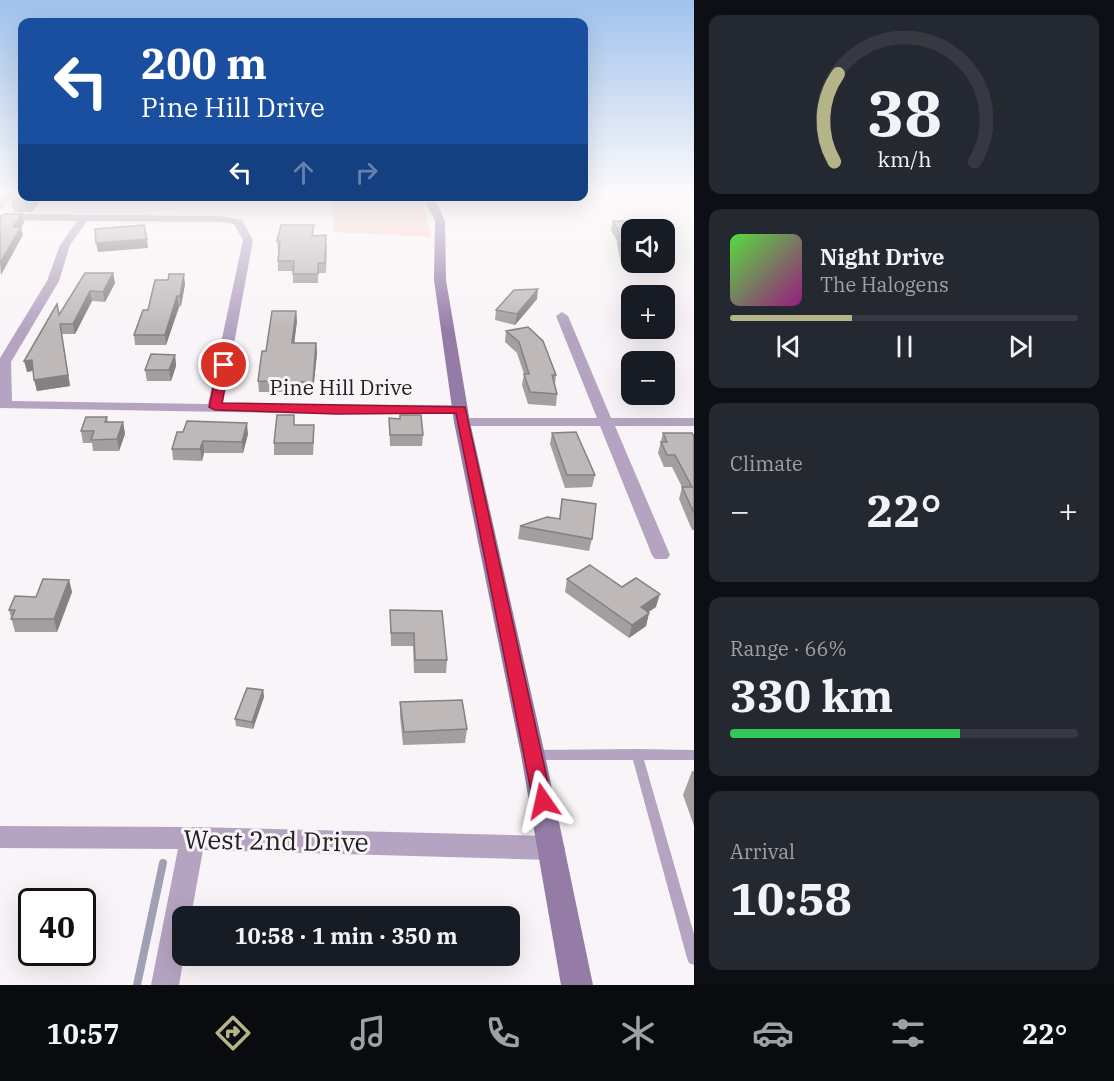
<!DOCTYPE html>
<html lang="en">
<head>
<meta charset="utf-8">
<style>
  body { margin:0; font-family:"IBM Plex Serif",serif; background:#242831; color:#f1f3f6; height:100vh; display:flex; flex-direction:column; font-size:22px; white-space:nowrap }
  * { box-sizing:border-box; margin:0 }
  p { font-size:20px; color:#9ea1a6 }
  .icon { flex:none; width:33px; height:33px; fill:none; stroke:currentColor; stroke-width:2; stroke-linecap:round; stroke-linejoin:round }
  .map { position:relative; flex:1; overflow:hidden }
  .drawer { display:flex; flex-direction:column; gap:15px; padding:15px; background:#0d0f14; width:420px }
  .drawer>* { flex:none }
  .banner { position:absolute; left:18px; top:18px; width:570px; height:183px; border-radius:12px; box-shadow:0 6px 24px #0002; background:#1a4fa0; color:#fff; overflow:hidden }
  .tools { position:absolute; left:621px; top:219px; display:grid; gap:12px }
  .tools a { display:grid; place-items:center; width:54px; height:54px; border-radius:12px; background:#171b24; box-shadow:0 6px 24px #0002; font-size:30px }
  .speed { position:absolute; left:18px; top:888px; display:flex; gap:12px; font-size:30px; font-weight:700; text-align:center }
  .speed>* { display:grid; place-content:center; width:78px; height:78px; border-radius:50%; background:#171b24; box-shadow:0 6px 24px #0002; line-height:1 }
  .speed .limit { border:3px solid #111; border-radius:9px; background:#fff; color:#111 }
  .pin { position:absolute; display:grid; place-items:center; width:51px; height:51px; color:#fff; margin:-26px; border:3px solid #fff; border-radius:50%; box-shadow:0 2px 6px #0007 }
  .me { position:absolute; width:66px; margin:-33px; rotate:349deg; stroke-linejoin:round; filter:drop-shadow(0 0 4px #0008) }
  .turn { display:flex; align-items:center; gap:21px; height:126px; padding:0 24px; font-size:27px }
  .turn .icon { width:78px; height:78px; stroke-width:2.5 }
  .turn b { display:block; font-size:42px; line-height:51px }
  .lanes { display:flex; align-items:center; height:57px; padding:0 24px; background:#0003; justify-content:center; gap:30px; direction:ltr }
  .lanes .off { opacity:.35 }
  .big { font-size:45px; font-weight:700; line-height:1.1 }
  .drawer .card { flex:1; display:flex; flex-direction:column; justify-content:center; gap:9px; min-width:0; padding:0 21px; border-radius:12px; background:#242831 }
  .drawer .dial { align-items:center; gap:0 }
  .dial svg { height:156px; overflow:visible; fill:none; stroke:#363941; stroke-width:7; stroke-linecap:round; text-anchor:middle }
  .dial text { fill:#f1f3f6; stroke:none }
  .song { display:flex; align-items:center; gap:18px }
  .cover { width:72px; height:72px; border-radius:9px; background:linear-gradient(135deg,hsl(110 70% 55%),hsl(310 70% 35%)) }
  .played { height:6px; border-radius:3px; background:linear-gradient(90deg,#b4b488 35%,#363941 35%) }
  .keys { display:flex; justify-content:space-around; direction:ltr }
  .heat { display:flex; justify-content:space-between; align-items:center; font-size:33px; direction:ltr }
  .charge { height:9px; border-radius:4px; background:linear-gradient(90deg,#34c759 66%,#363941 0) }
  .trip { position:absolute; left:172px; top:906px; width:348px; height:60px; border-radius:12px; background:#171b24; box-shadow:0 6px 24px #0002; font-weight:700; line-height:60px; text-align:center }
  .dock { display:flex; height:96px; justify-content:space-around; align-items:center; background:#090b0e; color:#9ea1a6 }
  .dock .icon { width:42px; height:42px }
  .dock .current { color:#b4b488 }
  .dock b { font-size:27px; color:#f1f3f6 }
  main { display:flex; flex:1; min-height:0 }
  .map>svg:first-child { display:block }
  .green { fill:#facdc6 }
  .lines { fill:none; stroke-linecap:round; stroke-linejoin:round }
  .stream { stroke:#a0a0b5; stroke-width:8 }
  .lane { fill:#b4a4c1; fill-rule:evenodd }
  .street { fill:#b4a4c1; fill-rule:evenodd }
  .secondary { fill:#947ca7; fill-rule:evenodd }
  .wall { fill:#a39e9f }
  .shaded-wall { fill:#858182 }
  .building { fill:#beb8b9; stroke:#858182; stroke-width:1.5 }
  .route { fill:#e11d48; stroke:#92132f; stroke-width:1.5 }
  .labels { text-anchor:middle; stroke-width:6; stroke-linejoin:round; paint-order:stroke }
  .street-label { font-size:21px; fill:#232123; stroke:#f9f4f7 }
  .near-street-label { font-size:26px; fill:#232123; stroke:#f9f4f7 }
</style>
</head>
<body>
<main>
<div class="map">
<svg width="694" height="985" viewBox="0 0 694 985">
  <rect width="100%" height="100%" fill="#f9f4f7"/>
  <path class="green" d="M332 197H421L431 237 334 232Z"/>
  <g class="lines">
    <path class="stream" d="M137 985 163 863"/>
    <path class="lane" d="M637 749 694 750V760H644L694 934V965L689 963 687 958 633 760H534L530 758 528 755 530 752 534 750Z"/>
    <path class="street" d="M7 192H17L3 208 0 209V200Z
      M0 214 221 216 242 220 253 240 223 404 461 405 468 409 461 413 337 414 0 408V358L47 281 60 245 77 221 0 220ZM87 221 221 222 234 224 243 240 208 404 12 401 11 362 59 281 70 245Z
      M562 312 568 316 611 418H694V426H615L670 555 667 559H655L652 555 600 426H462L455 422 462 418H597L556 316Z
      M0 826 193 827 552 836 561 840 565 848 561 856 552 860 203 850 191 916H183L184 956 179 985H151L178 849 0 848Z"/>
    <path class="secondary" d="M423 196H433L445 221 446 280 470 422 545 755 593 985H561L521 755 454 422 434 280 435 221Z"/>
  </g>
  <path class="wall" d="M22 196H43V197L32 212H14L12 203Z
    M613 221 632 230V262H646L645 268 622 267 617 245V241L611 230Z
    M314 236 327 245 326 273H318V283H293V271H278V261L279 250H278L277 241Z
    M113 273 115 283 105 302 92 301 75 334H62L70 386 37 391 33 371 27 372 57 304 59 315Z
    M168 280 185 284 181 306 179 307 166 345H135L134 335 148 310Z
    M537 299 515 325 495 320 496 310Z
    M296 311 297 321 294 343H316L317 353 313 392H259L258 381 266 351Z
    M506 331 556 375 555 384 557 394 556 406 528 404 522 385 524 374 517 353 505 342Z
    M175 355 176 366 171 381H147L145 370Z
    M626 363H632V390L624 374Z
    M664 380 672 393 669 404H646L643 397H635L634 394H664Z
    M107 417 108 422H123L125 434 119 451H93L92 443H83L81 431Z
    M389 418 400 419 423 435 422 446H390Z
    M295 425 314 437 313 455H274V443Z
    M177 432 248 434 243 453H204L202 461 173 460 172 449Z
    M552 433 595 475 592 487 565 488 550 444Z
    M663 433 694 436V530H692L679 499 682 487 672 467H664L658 453Z
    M562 499 592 539 589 551 518 539 520 526 559 519Z
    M567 579 622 587 656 607 648 612 649 613 646 626 629 638 565 592Z
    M69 580 72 592 57 632H15L9 610Z
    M390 610 447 660 446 673H414L413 646H391Z
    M263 690 264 697 253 729 236 726 235 719Z
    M400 702 467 729 465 743 403 745 400 716Z
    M692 771H694V826L683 795Z"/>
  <path class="shaded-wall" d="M35 196H43V197L32 212 30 203Z
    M22 214 24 223 21 227 23 235 1 275 0 263 13 227Z
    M147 239 148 248 98 252 96 243Z
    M113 273 115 283 105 302 103 292Z
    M184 274 185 284 181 306 180 296Z
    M538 289 537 299 515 325 517 314Z
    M90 291 92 301 75 334 73 324Z
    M177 296 179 307 166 345 165 335Z
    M296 311 297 321 293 353 292 343Z
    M60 324 70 386 37 391 34 380Z
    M316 343 317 353 313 392V382Z
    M175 355 176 366 171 381 169 370Z
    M32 360 35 370 27 372 24 361Z
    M123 422 125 434 119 451 117 439Z
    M247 423 248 434 243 453 242 442Z
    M203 441 204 453 202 461 200 449Z
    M69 580 72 592 57 632 54 619Z
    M660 594 656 607 637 620 641 607Z
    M649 613 646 626 629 638 632 625Z
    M263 690 264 697 253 729 252 722Z"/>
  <path class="building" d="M21 192H22V196H35L30 203H12Z
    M4 214H22L13 227H21L0 263V219Z
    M613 221H630L637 230H632V258L624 257 618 236H621Z
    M144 225 147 239 96 243 95 229Z
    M281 225H314L312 236 326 235 325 263H318V274H293L294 261H278L280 241H277Z
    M85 273H113L103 292 90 291 73 324H60L68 375 34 380 32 360 24 361 57 304 59 315Z
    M169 274H184L180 296H177L165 335H134L143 310H148L155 280H168Z
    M538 289 517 314 496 310 514 290Z
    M272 311H296L292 343H316L313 382 258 381 262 351H266Z
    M528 327 543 341 556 375H552L557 394 530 392 524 374H529L519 342 506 331Z
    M151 354 175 355 169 370H145Z
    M626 363H632V374Z
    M664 380H665L672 393H664Z
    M277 415H294V425H314L313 443H274Z
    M400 415H421L423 435H390L389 418 400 419Z
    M86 417H107L105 422H123L117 439 91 440 94 431H81Z
    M187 421 247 423 242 442 203 441 200 449H172L177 432H183Z
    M576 432 595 475H567L552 433Z
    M663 433H692L694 436V513L682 487H692L675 455H667L661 442H667Z
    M562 499 596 504 592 539 520 526 547 517 560 519Z
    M590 565 622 587 636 578 660 594 641 607 649 613 632 625 567 579Z
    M43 579 69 580 54 619H11L15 610H9L15 596 36 597Z
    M390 610 442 611 447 660H415L414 633H391Z
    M247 688 263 690 252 722 235 719Z
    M462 700 467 729 404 732 400 702Z"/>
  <linearGradient id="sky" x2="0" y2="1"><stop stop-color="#a0c2ed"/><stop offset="0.58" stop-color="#fcfafb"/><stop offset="1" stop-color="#fcfafb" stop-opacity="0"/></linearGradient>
  <rect width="694" height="330" fill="url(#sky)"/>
  <path class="route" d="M224 362 229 365 222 403 465 407 552 801 550 808 543 810 536 808 533 801 456 413 337 414 215 410 209 407 218 365Z"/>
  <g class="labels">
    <g class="street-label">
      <text x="341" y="395">Pine Hill Drive</text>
    </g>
    <g class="near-street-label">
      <text transform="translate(276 841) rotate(1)" y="9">West 2nd Drive</text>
    </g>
  </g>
</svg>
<div class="tools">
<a><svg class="icon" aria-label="sound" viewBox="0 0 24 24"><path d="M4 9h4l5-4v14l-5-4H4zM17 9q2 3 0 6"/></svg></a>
<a>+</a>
<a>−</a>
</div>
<div class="speed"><div class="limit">40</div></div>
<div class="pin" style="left:224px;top:365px;background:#d93025"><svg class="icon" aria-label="arrive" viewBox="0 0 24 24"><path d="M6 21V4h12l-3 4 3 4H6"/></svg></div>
<svg class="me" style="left:543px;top:801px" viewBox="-20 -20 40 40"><path d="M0-17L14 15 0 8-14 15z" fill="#e11d48" stroke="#fff" stroke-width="4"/></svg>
<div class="trip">10:58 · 1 min · 350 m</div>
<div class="banner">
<div class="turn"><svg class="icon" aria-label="left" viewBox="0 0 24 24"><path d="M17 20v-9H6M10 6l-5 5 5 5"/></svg><div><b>200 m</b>Pine Hill Drive</div></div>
<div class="lanes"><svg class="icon" aria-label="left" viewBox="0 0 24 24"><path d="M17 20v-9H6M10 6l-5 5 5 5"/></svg><svg class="icon off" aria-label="ahead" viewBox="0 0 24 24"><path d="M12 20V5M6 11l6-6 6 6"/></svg><svg class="icon off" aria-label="right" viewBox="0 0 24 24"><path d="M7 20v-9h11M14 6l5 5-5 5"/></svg></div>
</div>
</div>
<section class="drawer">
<div class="card dial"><svg viewBox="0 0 100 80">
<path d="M14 69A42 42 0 1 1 86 69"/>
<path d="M14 69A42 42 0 0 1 16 24" stroke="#b4b488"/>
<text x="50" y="56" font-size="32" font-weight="700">38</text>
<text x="50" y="72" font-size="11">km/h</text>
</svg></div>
<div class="card">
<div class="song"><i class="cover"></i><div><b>Night Drive</b><p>The Halogens</p></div></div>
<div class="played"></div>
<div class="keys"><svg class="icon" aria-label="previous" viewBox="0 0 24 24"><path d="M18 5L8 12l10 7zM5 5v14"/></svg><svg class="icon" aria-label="pause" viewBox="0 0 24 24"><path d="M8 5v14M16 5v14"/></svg><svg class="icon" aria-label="next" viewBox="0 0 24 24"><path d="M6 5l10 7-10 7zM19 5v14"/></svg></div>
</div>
<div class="card"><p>Climate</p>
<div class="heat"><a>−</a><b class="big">22°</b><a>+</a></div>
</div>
<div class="card"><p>Range · 66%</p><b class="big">330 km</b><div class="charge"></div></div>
<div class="card"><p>Arrival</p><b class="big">10:58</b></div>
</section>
</main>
<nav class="dock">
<b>10:57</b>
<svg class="icon current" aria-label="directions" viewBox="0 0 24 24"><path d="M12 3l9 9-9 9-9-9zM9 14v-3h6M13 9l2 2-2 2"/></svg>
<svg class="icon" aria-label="music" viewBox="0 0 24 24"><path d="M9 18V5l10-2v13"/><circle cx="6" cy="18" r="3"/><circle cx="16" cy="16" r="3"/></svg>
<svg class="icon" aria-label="phone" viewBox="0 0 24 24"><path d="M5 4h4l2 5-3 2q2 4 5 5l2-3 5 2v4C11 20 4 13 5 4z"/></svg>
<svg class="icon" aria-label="climate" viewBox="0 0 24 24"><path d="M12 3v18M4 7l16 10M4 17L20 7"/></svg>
<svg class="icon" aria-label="car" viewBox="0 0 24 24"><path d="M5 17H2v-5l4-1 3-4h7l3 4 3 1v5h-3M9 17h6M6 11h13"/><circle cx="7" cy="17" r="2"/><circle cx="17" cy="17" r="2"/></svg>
<svg class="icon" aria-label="filters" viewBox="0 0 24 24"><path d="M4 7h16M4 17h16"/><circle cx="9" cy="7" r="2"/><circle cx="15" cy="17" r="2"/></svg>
<b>22°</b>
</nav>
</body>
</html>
